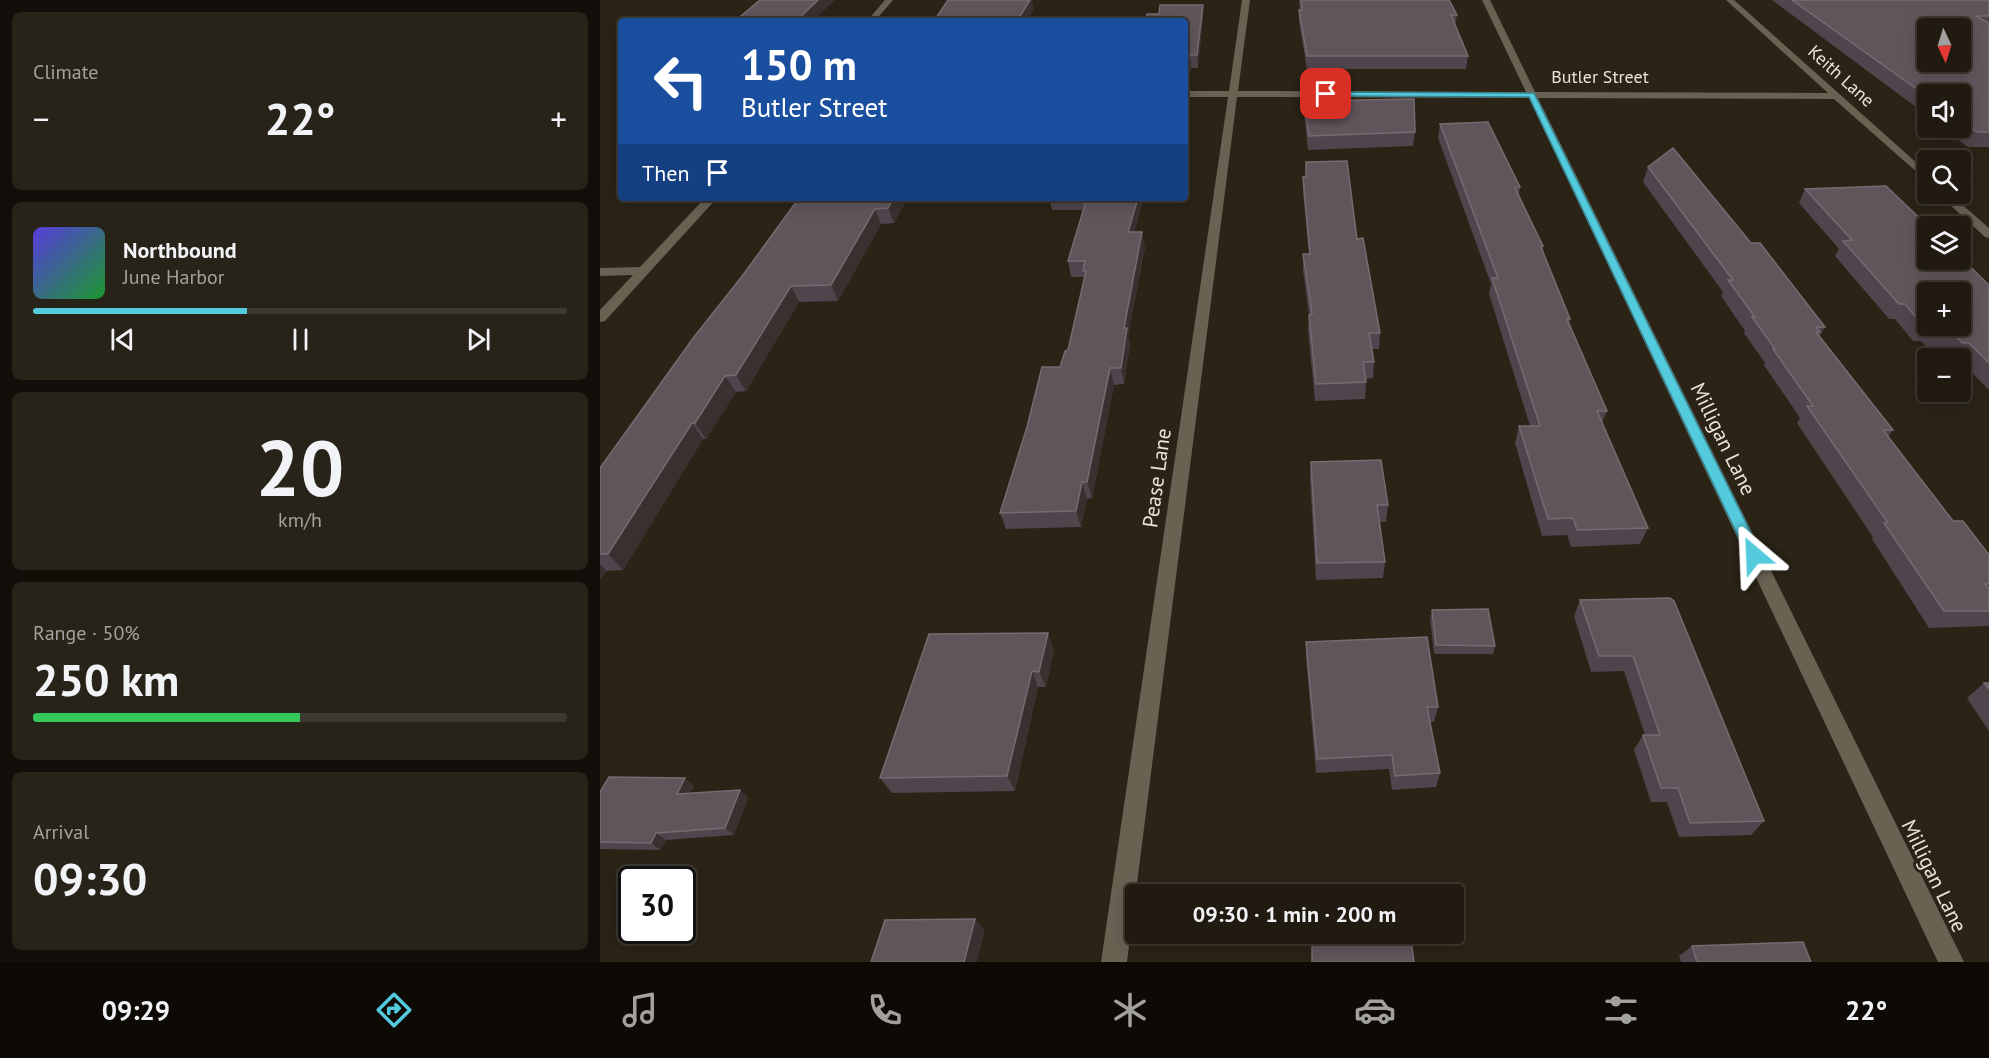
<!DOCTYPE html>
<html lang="en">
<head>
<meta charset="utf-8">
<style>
  body { margin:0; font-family:"PT Sans",sans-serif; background:#282319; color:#f1f3f6; height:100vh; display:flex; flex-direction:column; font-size:22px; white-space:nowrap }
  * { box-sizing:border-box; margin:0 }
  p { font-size:20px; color:#a2a19f }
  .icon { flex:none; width:33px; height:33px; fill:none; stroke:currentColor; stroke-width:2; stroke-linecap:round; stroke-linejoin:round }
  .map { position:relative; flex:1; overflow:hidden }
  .sheet { display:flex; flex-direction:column; gap:12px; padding:12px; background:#120e09; width:600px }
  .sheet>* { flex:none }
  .top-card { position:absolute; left:18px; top:18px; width:570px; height:183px; border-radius:6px; box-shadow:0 3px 15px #0003,0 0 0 2px #3d3830; background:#1a4fa0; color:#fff; overflow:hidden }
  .needle { width:39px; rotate:176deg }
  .tools { position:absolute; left:1317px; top:18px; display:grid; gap:12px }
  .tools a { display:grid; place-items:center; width:54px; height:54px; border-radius:6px; background:#201a10; box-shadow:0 3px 15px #0003,0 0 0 2px #3d3830; font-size:30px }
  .speed { position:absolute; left:18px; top:866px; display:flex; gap:12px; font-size:30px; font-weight:700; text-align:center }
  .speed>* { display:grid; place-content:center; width:78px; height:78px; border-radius:50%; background:#201a10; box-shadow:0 3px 15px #0003,0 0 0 2px #3d3830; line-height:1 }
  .speed .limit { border:3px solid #111; border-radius:9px; background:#fff; color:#111 }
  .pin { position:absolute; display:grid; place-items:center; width:51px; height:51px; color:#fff; margin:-26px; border-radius:12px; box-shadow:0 3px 9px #0006 }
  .me { position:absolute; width:66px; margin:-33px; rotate:334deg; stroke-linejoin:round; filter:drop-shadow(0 0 4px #0008) }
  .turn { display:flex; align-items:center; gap:21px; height:126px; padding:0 24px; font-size:27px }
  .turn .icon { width:78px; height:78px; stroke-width:2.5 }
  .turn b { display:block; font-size:42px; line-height:51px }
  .then { display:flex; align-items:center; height:57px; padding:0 24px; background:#0003; gap:12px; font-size:22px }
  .big { font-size:45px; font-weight:700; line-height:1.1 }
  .sheet .card { flex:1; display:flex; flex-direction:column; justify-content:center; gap:9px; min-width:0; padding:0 21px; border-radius:9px; background:#282319 }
  .sheet .dial { align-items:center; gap:0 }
  .dial b { font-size:78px; line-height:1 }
  .song { display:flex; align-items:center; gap:18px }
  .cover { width:72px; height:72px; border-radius:9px; background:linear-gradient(135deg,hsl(250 70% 55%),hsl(130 70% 35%)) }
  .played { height:6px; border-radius:3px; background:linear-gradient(90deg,#54cadd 40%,#3d3830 40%) }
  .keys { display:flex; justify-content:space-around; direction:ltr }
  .heat { display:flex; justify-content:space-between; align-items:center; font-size:33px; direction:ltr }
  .charge { height:9px; border-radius:4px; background:linear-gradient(90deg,#34c759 50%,#3d3830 0) }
  .trip { position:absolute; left:525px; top:884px; width:339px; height:60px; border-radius:6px; background:#201a10; box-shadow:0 3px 15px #0003,0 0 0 2px #3d3830; font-weight:700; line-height:60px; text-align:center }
  .dock { display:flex; height:96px; justify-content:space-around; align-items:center; background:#0d0a06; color:#a2a19f }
  .dock .icon { width:42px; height:42px }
  .dock .on { color:#54cadd }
  .dock b { font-size:27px; color:#f1f3f6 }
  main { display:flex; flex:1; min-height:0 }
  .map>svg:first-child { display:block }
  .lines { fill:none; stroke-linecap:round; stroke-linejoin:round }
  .minor { fill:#6a6153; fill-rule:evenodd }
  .wall { fill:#50444d }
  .shaded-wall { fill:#3a3030 }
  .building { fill:#61555c; stroke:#766b70; stroke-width:1.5; fill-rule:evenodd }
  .route { fill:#54cadd; stroke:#378390; stroke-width:1.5 }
  .labels { text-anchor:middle; stroke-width:6; stroke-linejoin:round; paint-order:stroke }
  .far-street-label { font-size:18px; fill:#e8e3db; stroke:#2a2316 }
  .street-label { font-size:21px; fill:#e8e3db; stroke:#2a2316 }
</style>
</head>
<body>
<main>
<section class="sheet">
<div class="card"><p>Climate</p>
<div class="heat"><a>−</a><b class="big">22°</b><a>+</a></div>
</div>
<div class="card">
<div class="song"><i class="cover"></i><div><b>Northbound</b><p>June Harbor</p></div></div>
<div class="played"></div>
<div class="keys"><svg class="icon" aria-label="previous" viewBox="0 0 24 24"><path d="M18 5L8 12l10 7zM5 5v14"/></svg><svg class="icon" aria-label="pause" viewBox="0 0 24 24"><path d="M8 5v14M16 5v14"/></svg><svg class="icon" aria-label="next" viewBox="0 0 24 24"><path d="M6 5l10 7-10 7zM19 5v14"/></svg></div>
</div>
<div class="card dial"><b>20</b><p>km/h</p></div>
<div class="card"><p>Range · 50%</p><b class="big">250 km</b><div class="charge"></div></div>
<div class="card"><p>Arrival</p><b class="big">09:30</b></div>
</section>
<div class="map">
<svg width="1389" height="962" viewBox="0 0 1389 962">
  <rect width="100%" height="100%" fill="#2a2316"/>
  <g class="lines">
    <path class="minor" d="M285 0H293L275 21H267Z
      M642 0H650L638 91 926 92 882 0H890L935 92 1228 93 1126 0H1134L1328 173V182L1234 99 938 98 1364 962H1338L929 98 637 97 527 962H501L628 97H585V91H629Z
      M1338 194H1350L1389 228V238L1385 237Z
      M105 198H117L5 321 0 322V310L33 275 0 276V268L40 267Z"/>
  </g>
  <path class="wall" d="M699 0H849L857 15 855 25 868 56 866 69H707L699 22V10H700Z
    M1172 0H1389V147H1368L1342 128H1360V94H1328V116Z
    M603 5V17L598 68H591L586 89 559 14Z
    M704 101 815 132 813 146 708 150 704 114Z
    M840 124 920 187 919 195 943 246 942 250 970 319 969 323 1007 411 1002 423 1048 528 1040 544 971 547 967 535 942 536 915 443 919 426H930L889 294 891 284 838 138Z
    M1048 167 1151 243 1225 327 1219 337 1293 430 1288 437 1353 521 1389 555V625L1388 626 1329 628 1272 539 1273 537 1197 423 1200 418 1164 365 1165 363 1144 333 1145 331 1121 296 1123 292 1043 182Z
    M703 177 757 239 780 333 779 349H772L774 362 773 378 766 379V382L765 399 715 401 708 331 709 315 703 270V254H709L703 192Z
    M1205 189 1389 285V390L1360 361V358H1351L1344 350H1329L1321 341H1313L1295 319H1289L1235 256 1239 249 1199 203Z
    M199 198H308L294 223 281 224 238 301 199 302 146 391 136 392 106 439H103L23 570 7 571 0 579V468L143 275Z
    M449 198H544L534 232 545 247 528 336 530 344 524 384 514 385 492 498 487 499 481 527 406 529 400 513 460 367 468 350 484 279V277H471L468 261 483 210H452Z
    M711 462 788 505 786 522H779L785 562 783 578 716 580 710 478Z
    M1070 598 1164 821 1151 835 1079 837 1067 802H1051L1034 750 1043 735H1045L1024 671 991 672 974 616 980 600Z
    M832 610 895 646 893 654H834L830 618Z
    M706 642 838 707 834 722H830L840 773 836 787 792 790 789 769 716 773 706 658Z
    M454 649 446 687H438L415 791 292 793 280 778Z
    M1384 683H1389V731L1367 698Z
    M94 786 90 793 148 797 134 835 66 840 60 850 0 849V792Z
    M1092 946 1211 962H1081L1079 956Z"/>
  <path class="shaded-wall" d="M218 0H235L213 21H196Z
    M430 0H432L434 9 427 21H417Z
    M603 5V17L598 68 597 55Z
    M590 55 591 68 586 89 585 90V76Z
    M294 198H308L294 223 288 208Z
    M538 198H544L530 248 528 232Z
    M275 209 281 224 238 301 231 285Z
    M542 232 545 247 528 336 530 344 524 384 521 368 524 328Z
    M191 286 199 302 146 391 136 375Z
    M510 368 514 385 492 498 487 482Z
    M125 376 136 392 106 439 95 423Z
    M92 423 103 439 23 570 8 554Z
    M482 482 487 499 481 527 476 511Z
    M0 564 7 571 0 579Z
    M448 633 454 649 446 687 439 672Z
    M432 671 438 687 415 791 407 776Z
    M85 778 94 786 86 801 77 794Z
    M140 790 148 797 134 835 125 828Z
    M56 833 66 840 60 850 51 843Z
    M375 919 385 930 377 962H364Z"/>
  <path class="building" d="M160 0H218L196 21H135Z
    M348 0H430L417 21H334Z
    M701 0H849L857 15H851L868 56H707L699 10H702Z
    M1192 0H1389V16H1376L1389 23V132H1377L1360 121V94H1328V97ZM1328 28H1360V62H1328Z
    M560 5H603L597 55H590L585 76V21H546L547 14H559Z
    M814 99 815 132 709 136 704 101Z
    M888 122 920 187 915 188 943 246 941 247 970 319H967L1007 411H997L1048 528 977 530 973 518 948 519 919 426H940L892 278H898L840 124Z
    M1073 148 1151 243H1160L1225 327H1216L1220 332H1216L1293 430H1283L1353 521H1363L1389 555V584H1385L1389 589V611H1344L1284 523H1288L1207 406H1213L1173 349H1175L1152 317H1155L1128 280H1133L1048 167Z
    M747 161 757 239 763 238 780 333H769L774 362H763L766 382 716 384 709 315 712 314 703 254H710L703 177H706V162Z
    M1286 186 1328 226V260H1360V257L1389 285V363L1369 343H1362L1355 335H1339L1331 326H1323L1305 304H1299L1243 241 1252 240 1205 189ZM1328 292H1360V326H1328Z
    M199 198H294L288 208 275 209 231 285 191 286 136 375 125 376 95 423H92L8 554H0V468L94 337 143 275Z
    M487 198H538L528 232H542L524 328H527L521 368H510L487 482H482L476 511 400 513 427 427 442 367H460L465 351 468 350 486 271H483L485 261H468Z
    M781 460 788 505H777L785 562 717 563 711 462Z
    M1070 598 1074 601 1164 821 1090 823 1078 788H1061L1043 735H1060L1033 656H999L980 600Z
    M888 609 895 646 836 645 832 610Z
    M448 633 439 672 432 671 407 776 280 778 329 634Z
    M827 637 838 707H827L840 773 795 776 792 755 717 759 706 642Z
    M1384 683H1389V689Z
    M9 777 85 778 77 794 140 790 125 828 56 833 51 843 0 842V792Z
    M375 919 364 962H271L285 920Z
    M811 939 814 962H712V942Z
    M1203 942 1211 962H1097L1092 946Z"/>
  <path class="route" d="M724 92 934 93 1162 555 1159 559H1149L1147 555 929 97 726 96H724Z"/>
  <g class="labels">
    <g class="far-street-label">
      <text transform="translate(1241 76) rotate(42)" y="6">Keith Lane</text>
      <text x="1000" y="83">Butler Street</text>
    </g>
    <g class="street-label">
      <text transform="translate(1123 439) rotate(64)" y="7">Milligan Lane</text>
      <text transform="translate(557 478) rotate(-82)" y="7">Pease Lane</text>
      <text transform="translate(1334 876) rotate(64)" y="7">Milligan Lane</text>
    </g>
  </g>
</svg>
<div class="tools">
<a><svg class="needle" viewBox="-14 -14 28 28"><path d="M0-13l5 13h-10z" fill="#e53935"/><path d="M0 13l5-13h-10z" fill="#a2a19f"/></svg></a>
<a><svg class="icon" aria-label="sound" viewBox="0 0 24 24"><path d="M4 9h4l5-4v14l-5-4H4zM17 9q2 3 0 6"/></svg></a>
<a><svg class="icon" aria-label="search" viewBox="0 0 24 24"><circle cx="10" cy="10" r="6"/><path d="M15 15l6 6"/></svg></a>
<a><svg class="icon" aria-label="layers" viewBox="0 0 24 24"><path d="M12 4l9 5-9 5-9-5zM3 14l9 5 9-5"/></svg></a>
<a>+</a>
<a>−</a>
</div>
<div class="speed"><div class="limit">30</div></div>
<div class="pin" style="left:726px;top:94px;background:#d93025"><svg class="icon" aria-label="arrive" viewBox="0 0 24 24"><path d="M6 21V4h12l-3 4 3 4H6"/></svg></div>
<svg class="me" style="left:1154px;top:555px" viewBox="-20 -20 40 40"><path d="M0-17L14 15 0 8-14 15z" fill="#54cadd" stroke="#fff" stroke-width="4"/></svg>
<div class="trip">09:30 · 1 min · 200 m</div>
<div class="top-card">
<div class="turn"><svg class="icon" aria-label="left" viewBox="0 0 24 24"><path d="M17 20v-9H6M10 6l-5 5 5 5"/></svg><div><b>150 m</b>Butler Street</div></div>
<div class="then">Then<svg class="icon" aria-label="arrive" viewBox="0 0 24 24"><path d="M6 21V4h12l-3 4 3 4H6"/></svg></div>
</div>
</div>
</main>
<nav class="dock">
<b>09:29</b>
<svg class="icon on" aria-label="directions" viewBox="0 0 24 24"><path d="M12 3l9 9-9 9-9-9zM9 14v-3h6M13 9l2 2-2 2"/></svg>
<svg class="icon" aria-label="music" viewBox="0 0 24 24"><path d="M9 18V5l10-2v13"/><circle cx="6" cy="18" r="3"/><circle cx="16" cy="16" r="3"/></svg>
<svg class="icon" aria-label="phone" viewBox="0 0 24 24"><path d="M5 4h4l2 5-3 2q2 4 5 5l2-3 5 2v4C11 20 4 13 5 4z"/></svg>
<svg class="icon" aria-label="climate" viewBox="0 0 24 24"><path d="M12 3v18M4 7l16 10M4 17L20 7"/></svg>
<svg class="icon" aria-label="car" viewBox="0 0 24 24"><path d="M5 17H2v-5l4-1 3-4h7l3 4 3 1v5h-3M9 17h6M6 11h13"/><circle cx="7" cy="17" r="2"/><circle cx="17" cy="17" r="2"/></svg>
<svg class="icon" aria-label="filters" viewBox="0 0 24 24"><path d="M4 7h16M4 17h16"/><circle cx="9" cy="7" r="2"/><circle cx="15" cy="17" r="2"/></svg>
<b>22°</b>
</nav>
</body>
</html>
